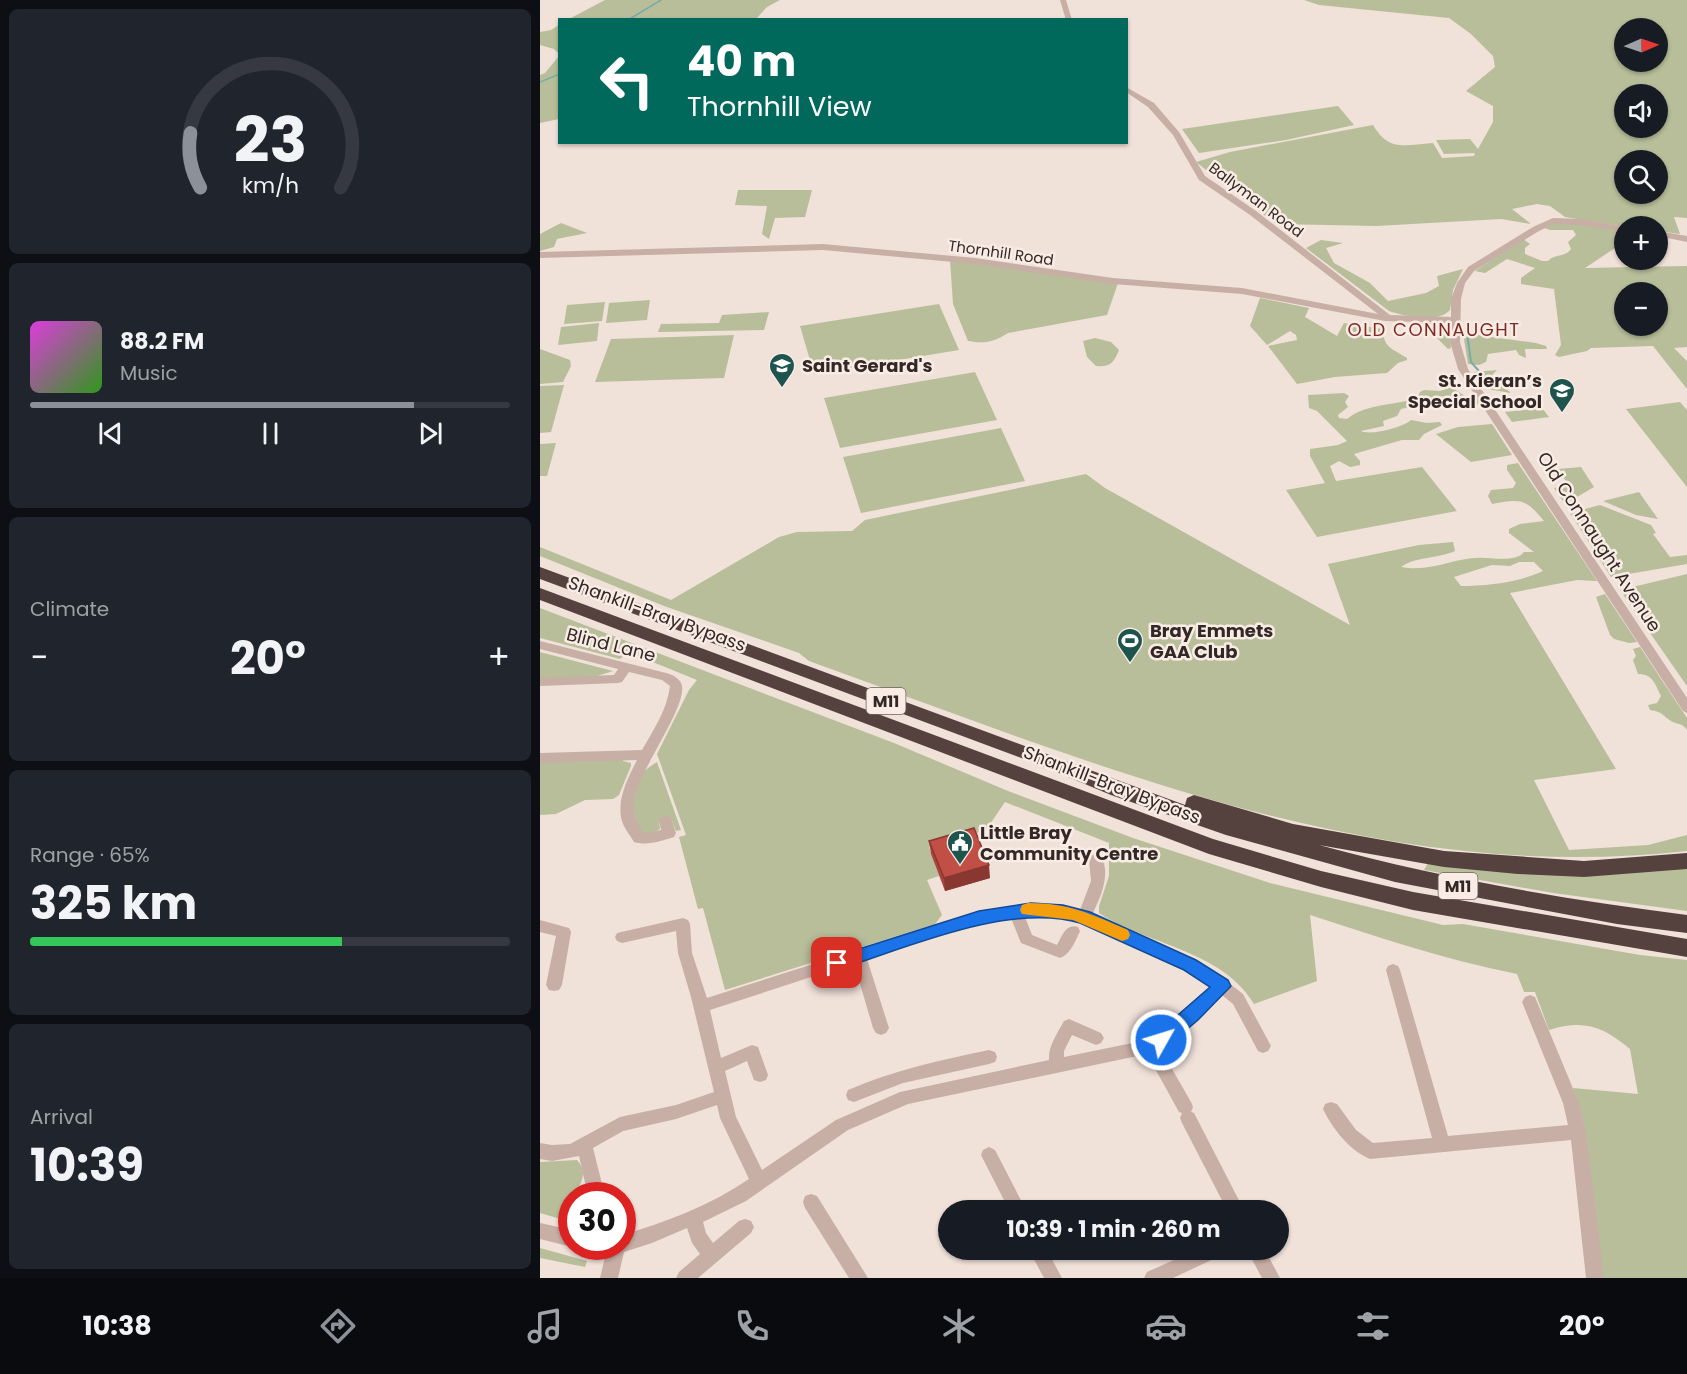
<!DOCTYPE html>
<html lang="en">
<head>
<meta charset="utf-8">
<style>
  body { margin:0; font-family:Poppins,sans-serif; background:#20242c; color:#f1f3f6; height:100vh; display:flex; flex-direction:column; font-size:22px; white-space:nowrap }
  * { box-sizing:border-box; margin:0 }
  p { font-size:20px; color:#9ea1a6 }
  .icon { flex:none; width:33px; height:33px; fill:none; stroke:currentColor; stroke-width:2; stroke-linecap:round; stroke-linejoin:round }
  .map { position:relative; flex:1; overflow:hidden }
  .sheet { display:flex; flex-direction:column; gap:9px; padding:9px; background:#0d0f14; width:540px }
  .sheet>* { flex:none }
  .hud { position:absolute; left:18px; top:18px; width:570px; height:126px; border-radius:0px; box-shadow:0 2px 4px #0004; background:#00695c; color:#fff; overflow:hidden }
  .needle { width:39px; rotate:88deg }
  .controls { position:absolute; left:1074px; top:18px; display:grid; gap:12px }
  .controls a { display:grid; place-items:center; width:54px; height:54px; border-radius:50%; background:#171b24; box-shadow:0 2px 4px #0004; font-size:30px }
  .speed { position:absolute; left:18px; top:1182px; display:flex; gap:12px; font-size:30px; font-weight:700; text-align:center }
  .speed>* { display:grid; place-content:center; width:78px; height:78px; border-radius:50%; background:#171b24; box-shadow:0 2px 4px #0004; line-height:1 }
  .speed .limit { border:9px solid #d22; background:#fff; color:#111 }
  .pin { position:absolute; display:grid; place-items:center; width:51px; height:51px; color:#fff; margin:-26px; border-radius:12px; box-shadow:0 3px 9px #0006 }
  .me { position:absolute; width:66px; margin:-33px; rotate:51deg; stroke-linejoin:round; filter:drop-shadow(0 0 4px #0008) }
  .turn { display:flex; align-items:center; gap:21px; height:126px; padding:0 30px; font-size:27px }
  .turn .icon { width:78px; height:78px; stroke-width:2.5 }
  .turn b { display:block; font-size:42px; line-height:51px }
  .big { font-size:45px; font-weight:700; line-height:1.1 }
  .sheet .tile { flex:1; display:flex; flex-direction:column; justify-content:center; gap:9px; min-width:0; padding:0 21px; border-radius:9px; background:#20242c }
  .sheet .dial { align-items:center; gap:0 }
  .dial svg { height:156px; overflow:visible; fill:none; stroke:#363941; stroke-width:7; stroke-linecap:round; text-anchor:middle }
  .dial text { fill:#f1f3f6; stroke:none }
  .song { display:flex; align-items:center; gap:18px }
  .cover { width:72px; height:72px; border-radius:9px; background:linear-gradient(135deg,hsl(300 70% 55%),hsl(110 70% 35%)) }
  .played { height:6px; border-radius:3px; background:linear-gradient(90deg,#8c9099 80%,#363941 80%) }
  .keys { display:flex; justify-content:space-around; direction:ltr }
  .heat { display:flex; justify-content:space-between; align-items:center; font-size:33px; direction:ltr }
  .charge { height:9px; border-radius:4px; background:linear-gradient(90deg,#34c759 65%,#363941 0) }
  .trip { position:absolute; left:398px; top:1200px; width:351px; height:60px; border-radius:30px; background:#171b24; box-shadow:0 2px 4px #0004; font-weight:700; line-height:60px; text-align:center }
  .dock { display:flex; height:96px; justify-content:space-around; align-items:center; background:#090b0e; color:#9ea1a6 }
  .dock .icon { width:42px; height:42px }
  .dock .active { color:#8c9099 }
  .dock b { font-size:27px; color:#f1f3f6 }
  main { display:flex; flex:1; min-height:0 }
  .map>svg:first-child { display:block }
  .green { fill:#b8be9a; fill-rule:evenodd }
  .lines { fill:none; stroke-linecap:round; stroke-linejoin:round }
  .stream-far1 { stroke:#79aca6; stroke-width:1.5 }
  .stream { stroke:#79aca6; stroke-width:2 }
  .minor { fill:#c8afa6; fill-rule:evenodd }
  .highway { fill:#55413e; fill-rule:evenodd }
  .wall { fill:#a7443c }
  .shaded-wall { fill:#883731 }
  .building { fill:#c24f46; stroke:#883731; stroke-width:1.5 }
  .route { fill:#1a73e8; stroke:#114b97; stroke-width:1.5 }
  .slow { fill:#f59e0b }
  .labels { text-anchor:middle; stroke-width:5; stroke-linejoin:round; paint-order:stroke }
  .far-street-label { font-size:15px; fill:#342826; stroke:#f8ece5 }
  .shield { fill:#f8ece5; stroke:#6f635f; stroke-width:1.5 }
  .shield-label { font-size:16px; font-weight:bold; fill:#342826 }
  .far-quarter-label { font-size:18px; letter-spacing:1.5px; fill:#802922; stroke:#f8ece5 }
  .poi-label { font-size:18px; font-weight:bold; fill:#342826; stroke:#f8ece5; text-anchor:start }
  .street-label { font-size:18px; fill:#342826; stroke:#f8ece5 }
</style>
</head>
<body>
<main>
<section class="sheet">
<div class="tile dial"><svg viewBox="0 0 100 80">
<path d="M14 69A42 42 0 1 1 86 69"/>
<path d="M14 69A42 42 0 0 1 9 41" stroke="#8c9099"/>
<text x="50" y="56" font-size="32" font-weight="700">23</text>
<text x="50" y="72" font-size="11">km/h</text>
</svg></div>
<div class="tile">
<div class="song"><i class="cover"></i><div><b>88.2 FM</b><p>Music</p></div></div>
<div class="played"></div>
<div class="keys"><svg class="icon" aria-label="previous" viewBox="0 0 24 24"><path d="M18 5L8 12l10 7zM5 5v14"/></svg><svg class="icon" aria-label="pause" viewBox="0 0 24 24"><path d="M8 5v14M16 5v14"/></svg><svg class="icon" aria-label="next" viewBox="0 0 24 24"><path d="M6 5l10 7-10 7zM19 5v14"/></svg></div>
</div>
<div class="tile"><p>Climate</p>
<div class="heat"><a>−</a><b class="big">20°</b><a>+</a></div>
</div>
<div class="tile"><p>Range · 65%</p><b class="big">325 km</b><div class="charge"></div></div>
<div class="tile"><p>Arrival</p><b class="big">10:39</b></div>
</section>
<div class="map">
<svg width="1147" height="1278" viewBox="0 0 1147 1278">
  <rect width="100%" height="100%" fill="#f0e1d9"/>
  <path class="green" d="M65 0H240L227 7 216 19H29Z
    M764 0H1147V218L1134 217 1140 234 1118 231V226L1084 227 1025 217 1010 206 997 204 972 209 991 224 961 219 836 226 736 224 656 162 690 152 833 125C849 152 864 145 893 143L902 158 934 156 935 153 904 154 896 140 930 139 938 149 953 122V106L926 91 955 67 953 56 931 34 909 18 779 5ZM1084 28H1118V62H1084ZM1084 94H1118V128H1084ZM1084 160H1118V194H1084Z
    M19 25V54L14 49 0 45V32L11 30Z
    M19 56V119L0 123V75L5 73Z
    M798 106 814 125 746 140 659 153 642 129Z
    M198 190H272L265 217 235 218 229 239 222 234 227 206 195 205Z
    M1032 222 1084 230V242L1045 268 1147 266V347L1134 348 1147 361V389L1113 346 1051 348 1047 351 1019 357 1015 355 1021 345 1014 289 981 284V278L995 268 967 259 945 273 935 271 983 239 990 244 985 248V254L1002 261H1008C1015 253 1025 258 1031 249L1028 242 1036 235 1033 230H1010L1002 227 1016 223ZM1084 292H1118V326H1084Z
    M21 223 47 233 17 239 14 247 0 251V234Z
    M781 240 803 243 786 248 794 263 830 283 848 301 886 293 899 286 897 276 923 269 913 290 910 310C897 324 864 316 849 311L766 248Z
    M410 260 578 283 567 315 468 333C454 342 445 344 428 341L413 304Z
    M720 298 769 308 765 317 797 336 804 323 843 329C843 348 853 349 867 358V360L858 363 847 373 795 377 757 384 728 346 757 340 756 335 750 331 727 345 710 326Z
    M110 300 107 320 66 323 69 303Z
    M65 302 62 321 24 324 27 305Z
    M399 304 419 350 274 374 260 326Z
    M229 312 224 330 118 332 121 324 179 323 182 315Z
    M59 323 57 341 18 345 21 327Z
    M897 323 909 328 911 348 908 349 893 334 876 324Z
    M923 333 996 343 1006 346 1007 349H985L986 358 979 355 976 350 948 354 946 362 939 365 928 364Z
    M194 335 184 378 55 382 71 339Z
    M555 338 571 342 579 350C574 363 570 367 556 366L547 357 543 341Z
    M0 349 30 360 31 366 23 382 0 384Z
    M957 370 951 376 971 393 947 389 933 372Z
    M435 372 457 420 300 448 284 398Z
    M24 385 11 432 0 433V386Z
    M911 387 925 396 938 399 941 403C923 414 912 388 888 399L886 403 861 409 857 416 843 421 844 426 821 431C830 436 864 427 871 420L887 423 900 422 902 425 884 434 879 440H862L814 454 820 461V465L810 467 799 461 790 466 796 481 882 467 917 511 777 537 746 490 785 483 770 456V449L798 445 807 441 777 411 769 408 768 395 804 393 809 396 805 402 808 407 798 415 799 418 807 419C827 403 853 406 877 398L880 392 884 390 900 391Z
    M1140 402 1147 410V487L1086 409Z
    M1002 408 1009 417 972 422 965 412Z
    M952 424 972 455 931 462 896 434 918 427Z
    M461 428 485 481 321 513 303 457Z
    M16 443 7 476H0V444Z
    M978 463 1057 581 1037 580 970 593 1076 769 994 780 1029 850 1108 845 1147 835V851C837 886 554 763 269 661L259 653 124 606 0 556V547L131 600 239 537 257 532 312 531 325 520 546 474 565 488 810 625 788 564 879 545 913 542 915 551C897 559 877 556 861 567 893 573 916 556 944 558 956 558 976 562 984 552H994L969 533V529L980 524 1004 521C985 498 981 499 952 504L948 496 951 490 973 488 976 483 967 470V465ZM979 562H994L1003 571C980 582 948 586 921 586L914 577 952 565 970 566Z
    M1041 467 1054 487 1025 504 1014 488 1029 486 1018 469Z
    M1099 492 1118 519 1096 515 1063 501Z
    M1060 505 1111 525 1116 533 1113 534 1130 557 1147 555V564L1071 577 1030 513Z
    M1147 574V686L1080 590Z
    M1065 594 1097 642 1089 643 1074 639 1070 635 1056 597Z
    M0 608 354 743 468 791 593 838 730 883 903 925 923 924 1100 955 1147 960V1278H1060L1044 1124 1033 1088 1098 1094 1090 1049C1063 1026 1043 1019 1009 1030L995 992H984L977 974C906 960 838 937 770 915L777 981 714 1004C682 950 607 945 559 913V906L569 876V843L465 802 446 830 389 847 399 876 387 880 402 915 395 924 185 990 163 908 158 909 139 837 146 835 117 754 149 690 157 680 88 652 80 659 0 638Z
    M1100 647 1147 718V730C1142 723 1140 725 1133 722 1122 716 1124 712 1110 710L1108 705 1117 703 1121 696C1115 684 1113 674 1098 674L1093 660 1096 656 1093 649Z
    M0 652 73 671 54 677 0 679Z
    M83 758V761L91 763V766L79 795 73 799 45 800 16 814 0 815V762Z
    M117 762 141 830 136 831 131 818 119 821 120 829C114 833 107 835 100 832 90 804 87 779 117 762Z
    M888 863 1147 867V911L1013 893 884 870Z
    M37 1160C49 1173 40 1184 35 1195L32 1196 31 1222 0 1213V1162Z
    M0 1248 47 1261 45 1267 0 1258Z"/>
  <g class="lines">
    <path class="stream-far1" d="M88 20 121 0
      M0 82 20 74"/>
    <path class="stream" d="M926 325 931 362 954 388"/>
    <path class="minor" d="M520 0H526L532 20H526Z
      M586 87 614 103 639 132 665 176 716 211 850 315 911 317V299L917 283 928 267 993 227 1013 218 1041 219 1084 227V232L1041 225 1014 224 999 231 934 271 925 283 921 299 920 342 928 369 1147 698V713L1143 711 918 369 910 342 911 323 845 321 702 294 573 284 435 264 283 250 0 258V252L283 244 435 258 573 278 702 288 838 314 710 215 659 180 633 135 608 107 586 92Z
      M1118 231 1147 236V242L1118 236Z
      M0 641 126 673C131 674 139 678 141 683 151 703 96 773 94 802 93 814 97 822 103 833L121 830 119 821 121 817 126 816 131 817 136 833 134 837C121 841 108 846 94 842 90 835 84 828 82 821 76 800 88 778 97 760L0 763V753L102 750C114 729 127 710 130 686L122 680 89 672 82 682 78 683 0 686V678L74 675 78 669 0 649Z
      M556 854 561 855C571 875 561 896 552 915L672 970 703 994 731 1046 728 1051 723 1053 718 1051 693 1004 682 995 657 1020 620 1048 651 1102 653 1107 651 1112 654 1113 704 1210H687L642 1123 640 1118 642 1113 639 1112 607 1054 368 1104 308 1130 206 1201 163 1222 166 1233 173 1243 199 1221 205 1219 211 1221 214 1227 211 1233 158 1278H136L139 1272 160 1254 152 1243 147 1228 112 1243 84 1252 78 1278H60L66 1253 61 1254 55 1252 53 1246H82V1235C126 1222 171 1205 209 1179L180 1118 177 1105 136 1119 83 1131 53 1148 65 1196H48L39 1156 12 1161 0 1159V1143L12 1145 30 1144 80 1117 136 1105 174 1092 151 997 138 953 136 931 82 943 77 941 75 937 77 933 143 918 148 920 150 924 152 953 167 998C219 981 271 965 323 948 383 929 479 889 540 910L551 881 549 859 551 855ZM511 916 533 920 645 969 672 986 647 1010 607 1040 524 1057V1051L532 1035 556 1045 561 1043 564 1038 561 1033 529 1019 524 1021C517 1034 508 1046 509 1060L360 1092 296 1120 222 1170 196 1117 185 1071 207 1061 214 1080 220 1082 226 1080 228 1075 218 1047 212 1045 181 1058 170 1010 314 963 333 1028 336 1033 341 1035 346 1033 349 1028 327 959 415 931 471 918 481 943 520 958C530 955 536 940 540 931L538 927C526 923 522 936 517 945L492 935 485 917Z
      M0 920 29 928 31 932 22 985 19 990 14 991 9 990 6 985 16 936 0 932Z
      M853 964 858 966 860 970 908 1136 1028 1125 1023 1103 982 1002 985 997 990 995 995 997 1039 1103 1046 1132 1064 1278H1046L1031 1140 830 1159C810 1151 792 1128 783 1109L785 1104 791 1102 797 1104 816 1130 833 1143 892 1138 846 970 848 966Z
      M449 1050 455 1052 457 1057 455 1062 449 1064 363 1083 314 1102 308 1100 306 1095 308 1090C354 1070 401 1060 449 1050Z
      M449 1147 455 1150 486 1210H469L441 1155 443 1150Z
      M271 1194 277 1196 328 1278H309L265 1208 263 1202 265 1196Z
      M0 1223 32 1230V1246H34L32 1247 0 1239Z
      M489 1250H507L522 1278H504Z
      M656 1250H683L680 1256 633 1278H604L607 1272Z
      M707 1250H725L740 1278H722Z"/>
    <path class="highway" d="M0 567 645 805 647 798 654 795 753 824 904 851 1044 861 1147 853V869L1044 877 978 874 904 867 779 845C899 878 1023 899 1147 915V933L1077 924 855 882 686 835 571 795 495 763 0 579Z
      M0 588 673 839 781 871 873 892 1147 939V957L873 910 781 887 669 854 0 600Z"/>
  </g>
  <path class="wall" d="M389 841 450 878 405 891 391 854Z"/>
  <path class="shaded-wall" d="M449 865 450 878 405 891 404 878Z"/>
  <path class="building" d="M434 828 449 865 404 878 389 841Z"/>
  <path class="route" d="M491 903 523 905 550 912 656 960 688 980 691 986 658 1020 627 1046 621 1048 615 1046 612 1040 615 1035 670 987 644 970 540 923C469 902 366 948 297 970L291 968 288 963 291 958 297 956 439 911Z"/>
  <path class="slow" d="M488 903C529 903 551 914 588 930L590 935 588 939 582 941 533 920 482 914 480 910 482 905Z"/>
  <defs>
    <symbol id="school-pin" viewBox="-11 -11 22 30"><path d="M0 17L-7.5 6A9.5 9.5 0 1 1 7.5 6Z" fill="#1e544e" stroke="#f8ece5"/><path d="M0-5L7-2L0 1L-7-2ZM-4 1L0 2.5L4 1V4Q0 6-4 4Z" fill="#fff"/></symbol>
    <symbol id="stadium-pin" viewBox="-11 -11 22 30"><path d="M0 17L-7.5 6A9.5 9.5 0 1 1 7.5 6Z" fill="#1e544e" stroke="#f8ece5"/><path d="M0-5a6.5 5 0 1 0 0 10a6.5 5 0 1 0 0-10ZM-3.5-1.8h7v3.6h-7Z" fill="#fff"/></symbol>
    <symbol id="civic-pin" viewBox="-11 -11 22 30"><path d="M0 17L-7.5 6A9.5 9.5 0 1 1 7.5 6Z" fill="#1e544e" stroke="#f8ece5"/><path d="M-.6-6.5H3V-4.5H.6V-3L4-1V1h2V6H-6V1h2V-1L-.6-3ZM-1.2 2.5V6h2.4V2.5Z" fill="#fff"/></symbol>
  </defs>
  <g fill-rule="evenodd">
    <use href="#school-pin" x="227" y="351" width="30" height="40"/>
    <use href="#school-pin" x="1007" y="376" width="30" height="40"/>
    <use href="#stadium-pin" x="575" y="626" width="30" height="40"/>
    <use href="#civic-pin" x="405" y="828" width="30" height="40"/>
  </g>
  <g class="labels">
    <g class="far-street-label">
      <text transform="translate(716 200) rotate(37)" y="5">Ballyman Road</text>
      <text transform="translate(461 253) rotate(8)" y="5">Thornhill Road</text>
    </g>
    <g class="shield">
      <rect x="326.5" y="688" width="39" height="26" rx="4.5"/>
      <rect x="898.5" y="873" width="39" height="26" rx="4.5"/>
    </g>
    <g class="shield-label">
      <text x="346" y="707">M11</text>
      <text x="918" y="892">M11</text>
    </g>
    <g class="far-quarter-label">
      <text x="894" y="336">OLD CONNAUGHT</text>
    </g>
    <g class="poi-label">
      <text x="262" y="372">Saint Gerard's</text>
      <text x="1002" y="387" text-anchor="end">St. Kieran’s<tspan x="1002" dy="21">Special School</tspan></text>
      <text x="610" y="637">Bray Emmets<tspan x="610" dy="21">GAA Club</tspan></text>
      <text x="440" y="839">Little Bray<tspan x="440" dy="21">Community Centre</tspan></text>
    </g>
    <g class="street-label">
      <text transform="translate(1059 542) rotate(57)" y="6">Old Connaught Avenue</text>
      <text transform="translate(117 614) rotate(20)" y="6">Shankill-Bray Bypass</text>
      <text transform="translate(71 645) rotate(14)" y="6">Blind Lane</text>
      <text transform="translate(572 785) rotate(21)" y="6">Shankill-Bray Bypass</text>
    </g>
  </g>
</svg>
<div class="controls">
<a><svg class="needle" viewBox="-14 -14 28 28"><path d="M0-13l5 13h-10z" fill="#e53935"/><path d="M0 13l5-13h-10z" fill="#9ea1a6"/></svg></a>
<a><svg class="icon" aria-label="sound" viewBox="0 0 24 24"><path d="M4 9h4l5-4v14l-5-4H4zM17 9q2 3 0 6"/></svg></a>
<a><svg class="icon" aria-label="search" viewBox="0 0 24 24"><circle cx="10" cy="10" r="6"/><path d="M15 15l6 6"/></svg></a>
<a>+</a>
<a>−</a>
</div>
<div class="speed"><div class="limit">30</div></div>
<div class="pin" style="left:297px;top:963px;background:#d93025"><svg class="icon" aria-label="arrive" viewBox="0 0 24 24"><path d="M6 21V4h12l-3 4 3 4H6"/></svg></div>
<svg class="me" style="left:621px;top:1040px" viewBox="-20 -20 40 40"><circle r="17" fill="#1a73e8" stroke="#fff" stroke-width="3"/><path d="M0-11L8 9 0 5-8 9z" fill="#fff"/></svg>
<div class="trip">10:39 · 1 min · 260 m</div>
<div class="hud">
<div class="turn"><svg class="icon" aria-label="left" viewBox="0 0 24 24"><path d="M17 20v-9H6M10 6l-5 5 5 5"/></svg><div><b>40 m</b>Thornhill View</div></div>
</div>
</div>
</main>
<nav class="dock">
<b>10:38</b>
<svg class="icon active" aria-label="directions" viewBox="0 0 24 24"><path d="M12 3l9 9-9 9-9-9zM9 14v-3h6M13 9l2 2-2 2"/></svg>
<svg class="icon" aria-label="music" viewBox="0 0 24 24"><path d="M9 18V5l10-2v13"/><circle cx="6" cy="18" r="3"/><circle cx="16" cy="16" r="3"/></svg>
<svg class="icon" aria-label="phone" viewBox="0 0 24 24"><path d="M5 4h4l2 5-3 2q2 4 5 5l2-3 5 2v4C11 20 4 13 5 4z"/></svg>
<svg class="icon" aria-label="climate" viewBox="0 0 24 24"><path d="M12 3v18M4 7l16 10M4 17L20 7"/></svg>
<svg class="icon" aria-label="car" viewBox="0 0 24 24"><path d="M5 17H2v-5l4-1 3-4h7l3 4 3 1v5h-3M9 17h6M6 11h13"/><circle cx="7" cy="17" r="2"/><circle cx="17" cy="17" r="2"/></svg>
<svg class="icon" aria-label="filters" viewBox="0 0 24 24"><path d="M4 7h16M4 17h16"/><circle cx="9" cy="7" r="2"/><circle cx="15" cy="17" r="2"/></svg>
<b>20°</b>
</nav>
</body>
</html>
